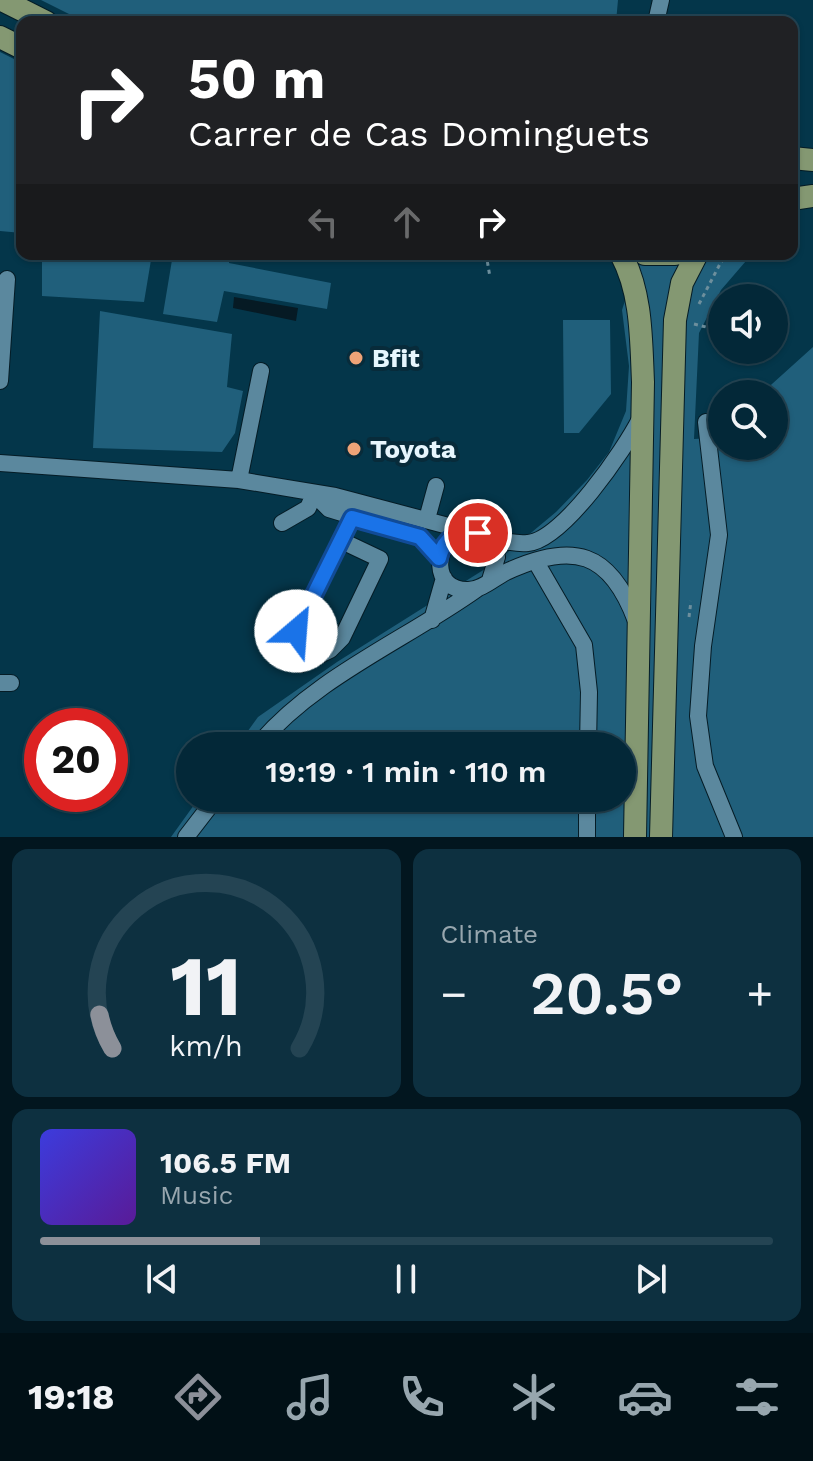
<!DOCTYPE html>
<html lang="en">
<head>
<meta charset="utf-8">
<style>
  body { margin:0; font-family:"Work Sans",sans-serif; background:#0d3040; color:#f1f3f6; height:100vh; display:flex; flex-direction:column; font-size:30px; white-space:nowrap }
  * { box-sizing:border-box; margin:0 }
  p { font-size:26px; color:#97a6ae }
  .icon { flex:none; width:44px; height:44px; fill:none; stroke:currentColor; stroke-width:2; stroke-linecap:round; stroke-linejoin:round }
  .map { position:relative; height:837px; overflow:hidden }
  .sheet { display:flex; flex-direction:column; gap:12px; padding:12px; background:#02161f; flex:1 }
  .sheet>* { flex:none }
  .guide { position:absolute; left:16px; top:16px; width:782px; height:244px; border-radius:16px; box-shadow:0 2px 6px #0004,0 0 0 2px #244453; background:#202124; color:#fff; overflow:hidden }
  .controls { position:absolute; left:708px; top:284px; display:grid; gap:16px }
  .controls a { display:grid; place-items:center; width:80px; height:80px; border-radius:50%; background:#032838; box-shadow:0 2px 6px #0004,0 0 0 2px #244453; font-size:40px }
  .speed { position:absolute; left:24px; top:708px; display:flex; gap:16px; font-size:40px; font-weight:700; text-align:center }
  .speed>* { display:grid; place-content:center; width:104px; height:104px; border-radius:50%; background:#032838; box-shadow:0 2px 6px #0004,0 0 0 2px #244453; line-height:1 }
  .speed .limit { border:12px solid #d22; background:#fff; color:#111 }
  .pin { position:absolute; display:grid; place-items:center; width:68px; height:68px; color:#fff; margin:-34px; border:4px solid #fff; border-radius:50%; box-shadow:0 2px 8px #0007 }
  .me { position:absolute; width:88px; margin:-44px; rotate:27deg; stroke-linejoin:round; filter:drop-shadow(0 0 6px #0008) }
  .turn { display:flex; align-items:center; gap:28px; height:168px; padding:0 40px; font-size:36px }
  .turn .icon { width:104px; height:104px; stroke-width:2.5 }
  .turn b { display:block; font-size:56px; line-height:68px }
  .lanes { display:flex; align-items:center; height:76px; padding:0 40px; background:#0003; justify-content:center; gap:40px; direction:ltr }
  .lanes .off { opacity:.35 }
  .big { font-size:60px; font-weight:600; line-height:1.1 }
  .sheet .widget { flex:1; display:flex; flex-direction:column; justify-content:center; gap:12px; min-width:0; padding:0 28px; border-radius:16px; background:#0d3040 }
  .sheet .dial { align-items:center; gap:0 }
  .dial svg { height:208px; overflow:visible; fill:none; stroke:#244453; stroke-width:7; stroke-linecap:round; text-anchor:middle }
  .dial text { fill:#f1f3f6; stroke:none }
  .song { display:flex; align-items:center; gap:24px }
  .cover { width:96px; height:96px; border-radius:12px; background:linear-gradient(135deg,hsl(240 70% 55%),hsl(270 70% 35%)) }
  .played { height:8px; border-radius:4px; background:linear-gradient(90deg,#8c9099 30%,#244453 30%) }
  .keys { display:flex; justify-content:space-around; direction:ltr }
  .heat { display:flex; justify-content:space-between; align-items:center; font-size:44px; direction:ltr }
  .sheet .tiles { flex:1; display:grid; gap:12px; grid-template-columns:1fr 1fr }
  .widget:last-child { grid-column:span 2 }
  .trip { position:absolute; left:176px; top:732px; width:460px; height:80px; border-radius:40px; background:#032838; box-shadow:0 2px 6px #0004,0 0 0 2px #244453; font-weight:600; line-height:80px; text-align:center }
  .dock { display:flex; height:128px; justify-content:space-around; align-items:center; background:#011016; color:#97a6ae }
  .dock .icon { width:56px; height:56px }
  .dock .on { color:#8c9099 }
  .dock b { font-size:36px; color:#f1f3f6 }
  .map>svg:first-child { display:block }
  .grass { fill:#205f7b }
  .water { fill:#061a24 }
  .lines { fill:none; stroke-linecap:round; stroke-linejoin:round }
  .minor-casing { stroke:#051c26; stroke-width:18 }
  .major-casing { stroke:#051c26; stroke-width:24 }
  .path { stroke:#6d8f9d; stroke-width:3; stroke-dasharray:4 4; stroke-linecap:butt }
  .minor { stroke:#5b889e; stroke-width:16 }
  .major { stroke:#849872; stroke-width:22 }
  .route-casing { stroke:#114b97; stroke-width:20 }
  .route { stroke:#1a73e8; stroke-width:14 }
  .poi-dot { fill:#efa377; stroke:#082b3a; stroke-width:3 }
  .labels { text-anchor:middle; stroke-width:8; stroke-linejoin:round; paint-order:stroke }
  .poi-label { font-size:26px; font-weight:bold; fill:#e7f6fd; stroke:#082b3a; text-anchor:start }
</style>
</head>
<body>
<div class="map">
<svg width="813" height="837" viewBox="0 0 813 837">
  <rect width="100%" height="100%" fill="#04364a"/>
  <path class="grass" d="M41 0H618L616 22H85Z
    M0 52 22 63V233L0 231Z
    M42 254H152L144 302 42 296Z
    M173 254H229V263L331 283 327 309 224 291 217 322 163 314Z
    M640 254H752L721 290 699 333 694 439 712 438 722 430V446H774V394H761L813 347V837H171L199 798H622V746H237L258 717 337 662 496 562 556 512 587 480 609 452 626 411 629 366 622 310Z
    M100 311 232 334 227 387 243 391 235 433 222 452 93 448Z
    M563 320H610L611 394 579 433H564Z"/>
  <path class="water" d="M234 297 298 308 296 321 233 308Z"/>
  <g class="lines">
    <defs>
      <path id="minor" d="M656 22 661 0
        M0 381 7 279
        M706 422 719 535 703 646 698 716 705 766 734 837
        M0 463 239 480 335 496 471 532
        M239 480 261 371
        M314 494 329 509 420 537 439 558
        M427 519 436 486
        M282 523 308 508 314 494
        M485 537C498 539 514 545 528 543 563 540 625 449 640 419
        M342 541 380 559 342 638 330 650 301 664 296 631 352 518
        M536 562 584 645 589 692 588 746
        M490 580 497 557 485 537 462 532C433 543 431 591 468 590 482 590 494 578 506 572 573 541 610 551 636 621
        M432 620 444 578
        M0 683H11
        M257 746C315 677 404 641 477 589
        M186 837 216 798
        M587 837V798"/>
      <path id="major" d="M2 0 46 22
        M0 37 22 48
        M792 158 813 160
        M792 199 813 196
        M621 254C642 293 641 339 643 382L635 837
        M645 254H675
        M661 837 675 320 682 283 697 254"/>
    </defs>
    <use href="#minor" class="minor-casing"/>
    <use href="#major" class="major-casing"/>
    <path class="path" d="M486 254 490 277
      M699 304 721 262 729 254
      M694 324 722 331
      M689 617 691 601"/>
    <use href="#minor" class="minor"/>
    <use href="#major" class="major"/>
  </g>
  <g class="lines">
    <defs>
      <path id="route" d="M296 631 352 518 420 537 439 558C444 538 458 529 478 533"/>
    </defs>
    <use href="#route" class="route-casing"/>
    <use href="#route" class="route"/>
  </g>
  <g class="poi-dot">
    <circle cx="356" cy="358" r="8"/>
    <circle cx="354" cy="449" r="8"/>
  </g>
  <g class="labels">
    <g class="poi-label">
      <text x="372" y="367">Bfit</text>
      <text x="370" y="458">Toyota</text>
    </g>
  </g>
</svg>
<div class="controls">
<a><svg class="icon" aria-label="sound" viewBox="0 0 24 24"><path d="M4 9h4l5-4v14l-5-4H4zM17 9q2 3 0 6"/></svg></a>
<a><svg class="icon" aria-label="search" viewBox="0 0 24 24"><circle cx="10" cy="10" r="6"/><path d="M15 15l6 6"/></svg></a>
</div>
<div class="speed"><div class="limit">20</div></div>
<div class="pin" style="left:478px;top:533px;background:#d93025"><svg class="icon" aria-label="arrive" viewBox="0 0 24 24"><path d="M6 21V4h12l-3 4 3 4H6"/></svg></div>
<svg class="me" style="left:296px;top:631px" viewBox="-20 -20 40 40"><circle r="19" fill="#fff"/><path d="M0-13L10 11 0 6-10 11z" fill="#1a73e8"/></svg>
<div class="trip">19:19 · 1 min · 110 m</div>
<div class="guide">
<div class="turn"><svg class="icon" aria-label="right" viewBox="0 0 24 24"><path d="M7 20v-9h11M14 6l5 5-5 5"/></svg><div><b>50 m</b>Carrer de Cas Dominguets</div></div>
<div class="lanes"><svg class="icon off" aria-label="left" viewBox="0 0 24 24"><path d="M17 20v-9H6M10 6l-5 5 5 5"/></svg><svg class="icon off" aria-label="ahead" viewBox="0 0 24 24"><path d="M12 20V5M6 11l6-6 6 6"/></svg><svg class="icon" aria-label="right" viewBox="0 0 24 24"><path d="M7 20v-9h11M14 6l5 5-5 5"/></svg></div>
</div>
</div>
<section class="sheet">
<div class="tiles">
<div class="widget dial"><svg viewBox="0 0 100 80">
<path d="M14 69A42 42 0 1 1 86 69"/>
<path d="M14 69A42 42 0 0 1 9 56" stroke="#8c9099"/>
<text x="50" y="56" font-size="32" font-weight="700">11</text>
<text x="50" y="72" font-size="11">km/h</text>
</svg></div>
<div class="widget"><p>Climate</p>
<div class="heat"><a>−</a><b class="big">20.5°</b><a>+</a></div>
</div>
<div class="widget">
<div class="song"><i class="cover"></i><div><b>106.5 FM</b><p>Music</p></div></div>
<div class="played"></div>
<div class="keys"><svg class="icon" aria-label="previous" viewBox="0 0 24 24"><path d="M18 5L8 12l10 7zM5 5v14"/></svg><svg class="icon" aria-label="pause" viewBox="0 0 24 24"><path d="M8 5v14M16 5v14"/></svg><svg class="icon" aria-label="next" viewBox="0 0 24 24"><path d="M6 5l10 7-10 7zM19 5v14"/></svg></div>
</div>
</div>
</section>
<nav class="dock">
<b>19:18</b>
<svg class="icon on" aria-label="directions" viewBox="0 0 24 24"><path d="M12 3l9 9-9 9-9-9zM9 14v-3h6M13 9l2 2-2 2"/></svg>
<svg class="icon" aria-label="music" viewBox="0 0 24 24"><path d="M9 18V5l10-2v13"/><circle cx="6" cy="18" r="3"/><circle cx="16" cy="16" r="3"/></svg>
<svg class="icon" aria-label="phone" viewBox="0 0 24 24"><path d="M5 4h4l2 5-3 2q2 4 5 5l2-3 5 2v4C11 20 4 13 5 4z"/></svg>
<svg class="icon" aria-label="climate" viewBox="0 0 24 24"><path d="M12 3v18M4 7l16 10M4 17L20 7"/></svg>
<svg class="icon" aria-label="car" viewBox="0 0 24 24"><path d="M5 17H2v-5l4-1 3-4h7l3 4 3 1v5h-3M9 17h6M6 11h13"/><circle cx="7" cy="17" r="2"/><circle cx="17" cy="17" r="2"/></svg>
<svg class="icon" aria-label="filters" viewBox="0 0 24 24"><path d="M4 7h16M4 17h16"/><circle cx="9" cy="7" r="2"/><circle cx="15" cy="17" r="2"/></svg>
</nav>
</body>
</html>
